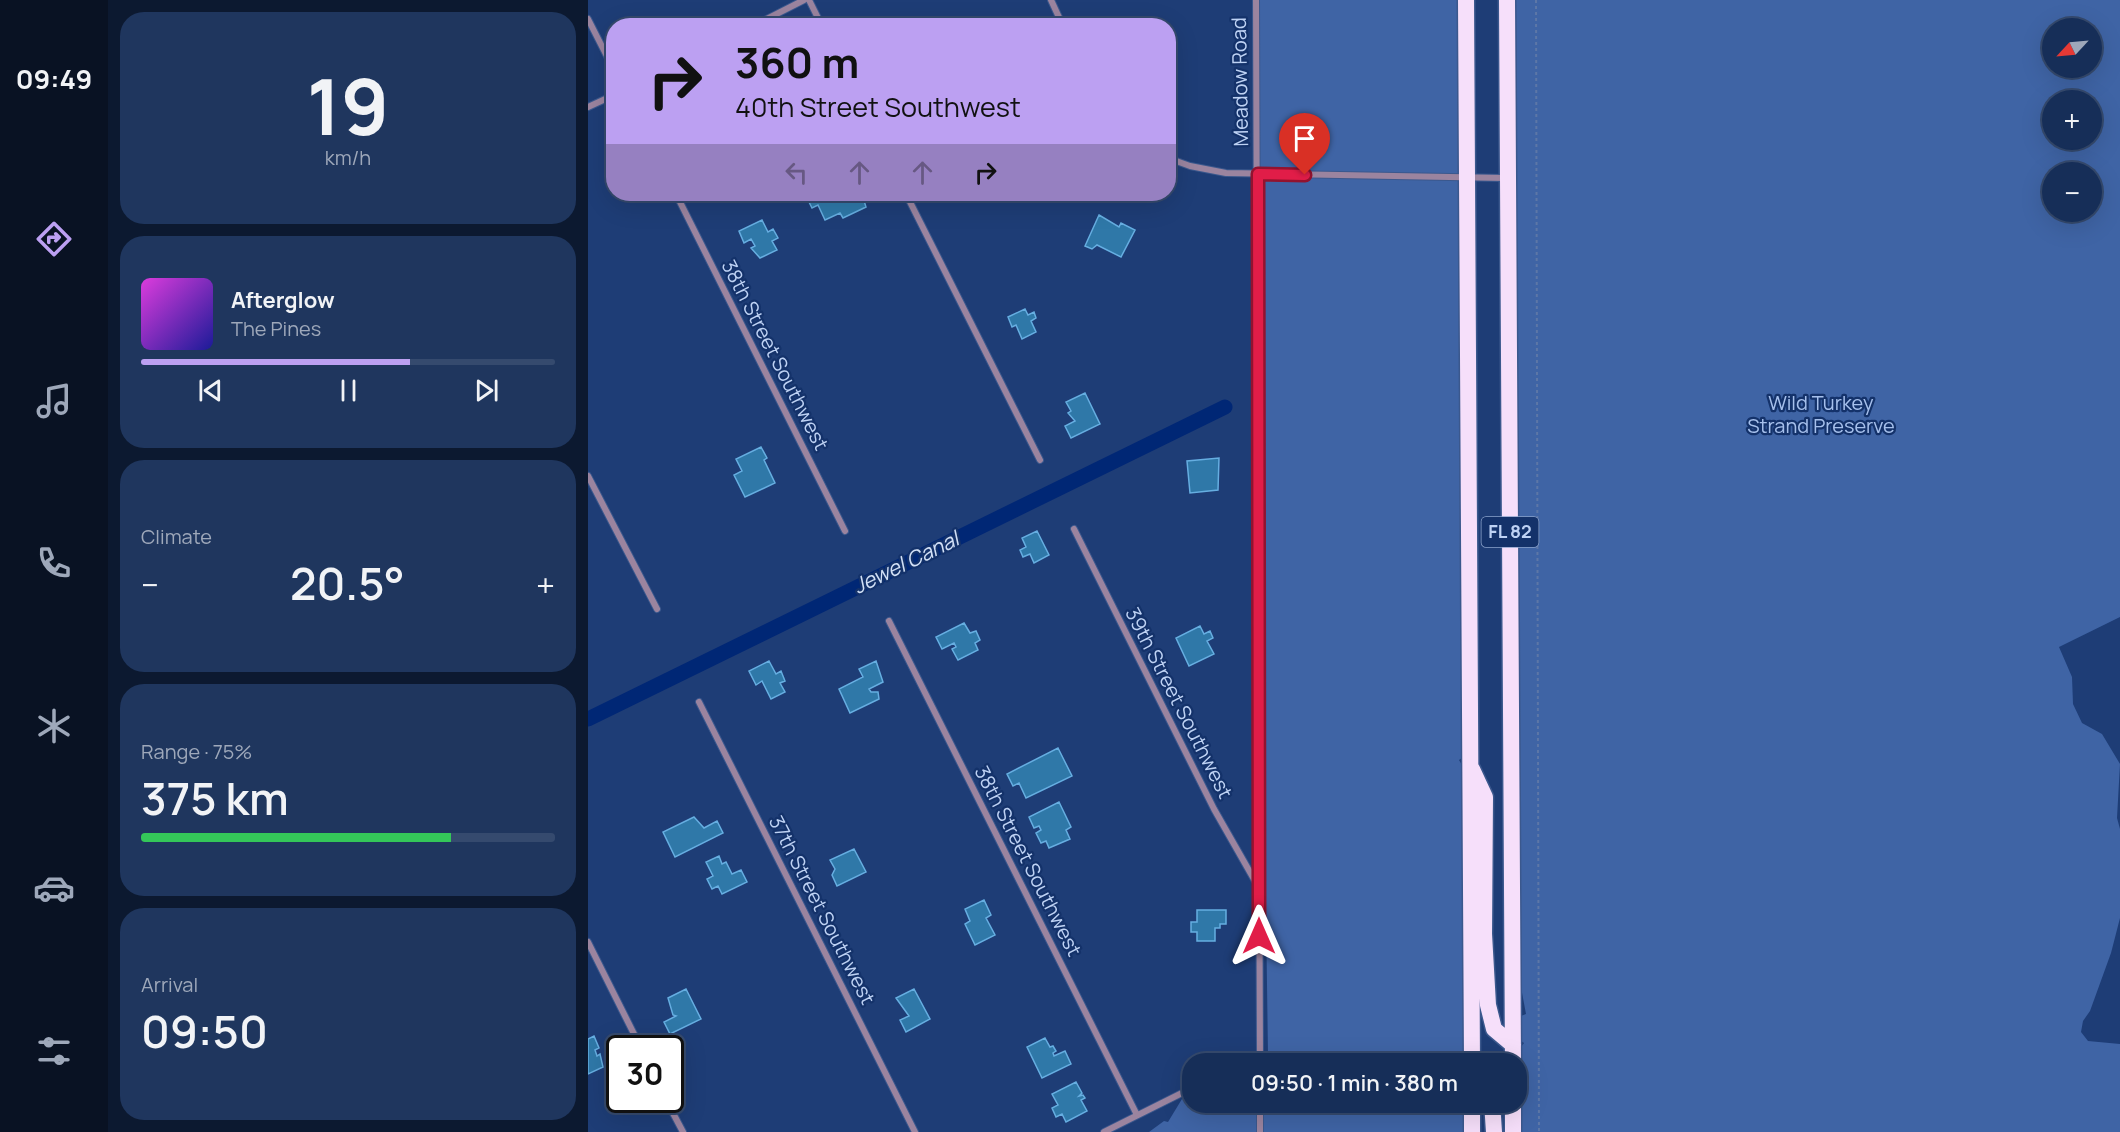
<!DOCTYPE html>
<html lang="en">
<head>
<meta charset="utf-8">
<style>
  body { margin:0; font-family:Manrope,sans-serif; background:#1f365e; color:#f1f3f6; height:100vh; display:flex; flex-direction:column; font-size:22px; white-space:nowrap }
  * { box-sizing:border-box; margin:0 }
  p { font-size:20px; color:#9ea8ba }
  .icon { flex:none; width:33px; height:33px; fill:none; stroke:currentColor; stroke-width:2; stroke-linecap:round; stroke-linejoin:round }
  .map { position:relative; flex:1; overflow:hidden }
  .panel { display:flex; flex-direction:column; gap:12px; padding:12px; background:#0c1930; width:480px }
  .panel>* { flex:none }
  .hud { position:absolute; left:18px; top:18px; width:570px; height:183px; border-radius:24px; box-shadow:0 6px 24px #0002,0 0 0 2px #354a6e; background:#bca0f2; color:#111; overflow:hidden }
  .needle { width:39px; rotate:244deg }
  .fabs { position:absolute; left:1454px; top:18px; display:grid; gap:12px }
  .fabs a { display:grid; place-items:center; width:60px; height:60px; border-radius:50%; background:#162e58; box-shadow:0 6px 24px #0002,0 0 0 2px #354a6e; font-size:30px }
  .speed { position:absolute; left:18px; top:1035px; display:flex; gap:12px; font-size:30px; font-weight:700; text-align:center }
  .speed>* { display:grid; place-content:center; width:78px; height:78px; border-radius:50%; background:#162e58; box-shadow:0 6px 24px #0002,0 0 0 2px #354a6e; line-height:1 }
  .speed .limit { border:3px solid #111; border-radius:9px; background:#fff; color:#111 }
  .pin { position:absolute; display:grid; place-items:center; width:51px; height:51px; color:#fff; margin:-62px -26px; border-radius:50% 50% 50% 0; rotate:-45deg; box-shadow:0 0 6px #0007 }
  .pin .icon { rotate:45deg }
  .me { position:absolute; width:66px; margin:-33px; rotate:0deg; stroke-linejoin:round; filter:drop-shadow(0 0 4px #0008) }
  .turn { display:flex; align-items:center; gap:21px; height:126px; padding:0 30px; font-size:27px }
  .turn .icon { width:78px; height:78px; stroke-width:2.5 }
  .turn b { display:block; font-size:42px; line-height:51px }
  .lanes { display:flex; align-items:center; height:57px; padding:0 30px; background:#0003; justify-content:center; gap:30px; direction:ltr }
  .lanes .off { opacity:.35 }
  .big { font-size:45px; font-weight:600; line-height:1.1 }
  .panel .widget { flex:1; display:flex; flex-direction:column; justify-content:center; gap:9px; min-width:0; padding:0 21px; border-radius:24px; background:#1f365e }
  .panel .dial { align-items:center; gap:0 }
  .dial b { font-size:78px; line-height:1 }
  .song { display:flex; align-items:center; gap:18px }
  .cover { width:72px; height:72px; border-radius:9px; background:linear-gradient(135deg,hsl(300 70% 55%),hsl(240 70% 35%)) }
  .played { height:6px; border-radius:3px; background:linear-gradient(90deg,#bca0f2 65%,#354a6e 65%) }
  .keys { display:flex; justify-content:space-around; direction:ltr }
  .heat { display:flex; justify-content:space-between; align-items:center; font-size:33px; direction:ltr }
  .charge { height:9px; border-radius:4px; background:linear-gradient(90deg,#34c759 75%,#354a6e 0) }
  .trip { position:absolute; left:594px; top:1053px; width:345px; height:60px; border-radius:24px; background:#162e58; box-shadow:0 6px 24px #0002,0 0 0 2px #354a6e; font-weight:600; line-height:60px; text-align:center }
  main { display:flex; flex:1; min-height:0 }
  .tabs { display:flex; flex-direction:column; width:108px; justify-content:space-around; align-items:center; background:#091223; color:#9ea8ba }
  .tabs .icon { width:42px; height:42px }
  .tabs .current { color:#bca0f2 }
  .tabs b { font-size:27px; color:#f1f3f6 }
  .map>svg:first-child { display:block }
  .green { fill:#3f64a5; fill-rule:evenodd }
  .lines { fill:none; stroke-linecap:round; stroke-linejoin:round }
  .canal { stroke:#002775; stroke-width:15 }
  .building { fill:#2f78a8; stroke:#66aee1; stroke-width:1.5 }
  .minor-casing { stroke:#3b588d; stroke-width:8 }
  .trunk-casing { stroke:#3b588d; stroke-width:19 }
  .path { stroke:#5d77a7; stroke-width:2; stroke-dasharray:3 3; stroke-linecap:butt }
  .minor { stroke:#9b849f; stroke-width:6 }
  .trunk { stroke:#f6dffa; stroke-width:16 }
  .route-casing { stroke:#92132f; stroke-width:15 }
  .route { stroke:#e11d48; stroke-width:10 }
  .labels { text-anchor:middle; stroke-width:4.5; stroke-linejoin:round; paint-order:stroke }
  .shield { fill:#14326a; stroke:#8ba2cb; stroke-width:1.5 }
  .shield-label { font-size:18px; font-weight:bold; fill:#bed2f4 }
  .street-label { font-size:20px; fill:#bed2f4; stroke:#14326a }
  .park-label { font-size:20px; fill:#a6c0ec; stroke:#14326a }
  .water-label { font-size:21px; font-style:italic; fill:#d2e0f6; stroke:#14326a }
</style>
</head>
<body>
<main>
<nav class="tabs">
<b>09:49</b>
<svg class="icon current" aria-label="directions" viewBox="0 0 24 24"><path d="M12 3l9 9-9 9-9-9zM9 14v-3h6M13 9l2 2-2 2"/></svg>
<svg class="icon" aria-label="music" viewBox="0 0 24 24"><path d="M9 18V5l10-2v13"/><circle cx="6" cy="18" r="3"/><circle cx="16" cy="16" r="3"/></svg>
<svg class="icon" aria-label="phone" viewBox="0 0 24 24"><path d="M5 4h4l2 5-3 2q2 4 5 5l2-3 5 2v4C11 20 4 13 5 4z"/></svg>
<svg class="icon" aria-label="climate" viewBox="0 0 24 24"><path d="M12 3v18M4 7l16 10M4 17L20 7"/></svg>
<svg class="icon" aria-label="car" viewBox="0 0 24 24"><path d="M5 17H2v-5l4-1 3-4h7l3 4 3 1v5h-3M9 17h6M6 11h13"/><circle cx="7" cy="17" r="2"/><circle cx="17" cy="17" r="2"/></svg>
<svg class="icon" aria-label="filters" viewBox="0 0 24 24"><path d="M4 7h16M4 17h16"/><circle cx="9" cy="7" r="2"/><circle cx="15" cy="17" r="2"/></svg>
</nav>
<section class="panel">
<div class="widget dial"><b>19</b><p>km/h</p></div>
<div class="widget">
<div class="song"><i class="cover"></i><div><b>Afterglow</b><p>The Pines</p></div></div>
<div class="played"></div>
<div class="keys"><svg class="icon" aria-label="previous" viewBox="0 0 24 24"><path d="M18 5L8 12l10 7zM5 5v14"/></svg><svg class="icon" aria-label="pause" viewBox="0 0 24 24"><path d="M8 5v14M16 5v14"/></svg><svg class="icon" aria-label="next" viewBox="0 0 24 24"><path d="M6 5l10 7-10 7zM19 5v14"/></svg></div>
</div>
<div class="widget"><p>Climate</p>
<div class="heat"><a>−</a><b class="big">20.5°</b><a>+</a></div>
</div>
<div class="widget"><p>Range · 75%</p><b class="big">375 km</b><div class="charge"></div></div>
<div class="widget"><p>Arrival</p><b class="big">09:50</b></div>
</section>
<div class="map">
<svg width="1532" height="1132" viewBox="0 0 1532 1132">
  <rect width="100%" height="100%" fill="#1e3d76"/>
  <path class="green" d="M665 0H870L874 758 871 760 874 765 876 1063 658 1064 680 1055Z
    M928 0H1532V617L1471 647 1484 677 1485 704 1494 723 1514 734 1532 764 1529 818 1532 829V918L1523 953 1502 1011 1495 1021 1493 1032 1500 1041 1532 1044V1132H933V1047L936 1043 933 1041V1016L938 1014 932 982ZM1464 28H1503V68H1464ZM1464 100H1503V140H1464ZM1464 172H1503V212H1464Z
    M604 1088V1102L876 1103V1132H561L576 1121 580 1122 597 1094Z"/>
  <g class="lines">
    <path class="canal" d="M0 719 637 407"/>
  </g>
  <path class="building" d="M222 194H274L278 207 255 218 252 213 237 220 230 205 224 208 218 196Z
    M511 215 531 227 533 223 547 230 533 257 509 245 504 249 497 246Z
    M174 220 180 232 185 229 190 238 184 241 189 250 172 258 163 248 167 246 163 239 156 243 151 231Z
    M437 309 440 315 446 312 448 318 443 321 448 332 434 339 428 325 424 327 420 317Z
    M497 393 512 424 483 438 477 426 487 421 480 413 483 411 478 402Z
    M173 447 179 458 176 460 187 483 157 497 146 475 154 471 148 459Z
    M631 458 630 490 602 493 599 461Z
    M449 531 461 555 446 563 442 554 435 557 432 550 438 547 434 538Z
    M376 623 382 633 388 631 392 640 387 643 390 650 370 660 364 649 368 647 366 643 354 649 348 637Z
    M612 626 616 634 622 631 625 638 619 641 626 654 601 666 588 638Z
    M181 661 188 674 193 671 197 681 192 683 197 692 183 699 174 681 168 685 161 671Z
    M288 661 295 682 281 689 283 692H290L291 699 262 713 251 689 275 677 271 669Z
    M470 748 484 776 438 798 431 783 425 786 419 774Z
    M471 802 483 827 478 830 482 839 461 848 458 841 453 843 448 833 453 830 451 826 446 828 441 817Z
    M106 817 116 828 129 821 135 833 87 857 75 832Z
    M266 849 278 872 249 886 244 875 247 869 242 860Z
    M131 856 134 864 138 862 144 874 153 870 159 882 134 894 130 886 124 889 119 879 125 876 118 862Z
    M396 900 403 915 398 918 407 935 387 945 377 924 382 921 377 909Z
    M609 910H638V924H632V928H627V941H609V932H603V922H609Z
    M98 989 113 1019 82 1034 76 1022 88 1016 85 1015 80 998Z
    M326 989 342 1019 318 1032 312 1020 321 1016 308 998Z
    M6 1036 11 1048 7 1050 9 1056 12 1054 15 1067 0 1074V1039Z
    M457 1038 462 1047 465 1046 468 1051 465 1053 466 1056 477 1051 483 1064 454 1078 439 1047Z
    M488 1082 494 1093 491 1096 495 1095 497 1098 493 1100 499 1111 478 1122 474 1114 468 1117 464 1108 470 1105 464 1094Z"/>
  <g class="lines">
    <defs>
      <path id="minor" d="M221 0 234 26
        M463 0 475 26
        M668 0 672 1064
        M0 19 26 70
        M165 26 216 0
        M0 107 26 95
        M580 158 602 166 638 173 917 178
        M88 194 257 531
        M318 194 452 460
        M0 476 69 609
        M486 529 626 809 671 888
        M301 621 549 1115
        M111 702 327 1132
        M0 942 53 1048
        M655 1064 671 1056
        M78 1100 95 1132
        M672 1102V1132
        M516 1132 604 1088"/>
      <path id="trunk" d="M878 0 884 1064
        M919 0 925 1064
        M884 769 897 797 896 934 900 1005 906 1029 925 1045
        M904 1102 906 1132
        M925 1102V1132
        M884 1132V1102"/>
    </defs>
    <use href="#minor" class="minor-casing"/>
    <use href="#trunk" class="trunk-casing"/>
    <path class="path" d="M948 0 951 1132"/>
    <use href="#minor" class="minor"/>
    <use href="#trunk" class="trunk"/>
  </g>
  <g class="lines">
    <defs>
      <path id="route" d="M671 936 670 174 717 175"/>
    </defs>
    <use href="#route" class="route-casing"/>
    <use href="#route" class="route"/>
  </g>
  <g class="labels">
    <rect class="shield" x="893.5" y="517" width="57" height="30" rx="4.5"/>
    <g class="shield-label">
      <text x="922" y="538">FL 82</text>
    </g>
    <g class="street-label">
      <text transform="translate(652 82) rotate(-91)" y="7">Meadow Road</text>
      <text transform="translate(187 355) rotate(63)" y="7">38th Street Southwest</text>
      <text transform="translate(591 703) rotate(63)" y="7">39th Street Southwest</text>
      <text transform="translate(440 861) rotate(63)" y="7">38th Street Southwest</text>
      <text transform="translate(234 910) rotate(63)" y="7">37th Street Southwest</text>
    </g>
    <g class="park-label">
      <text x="1233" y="410">Wild Turkey<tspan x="1233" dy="23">Strand Preserve</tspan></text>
    </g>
    <g class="water-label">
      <text transform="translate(318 563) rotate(-26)" y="7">Jewel Canal</text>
    </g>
  </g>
</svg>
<div class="fabs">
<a><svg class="needle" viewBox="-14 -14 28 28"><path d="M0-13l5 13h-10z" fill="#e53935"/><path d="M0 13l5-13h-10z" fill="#9ea8ba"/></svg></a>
<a>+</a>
<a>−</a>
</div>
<div class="speed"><div class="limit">30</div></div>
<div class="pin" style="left:717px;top:175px;background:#d93025"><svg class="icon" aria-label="arrive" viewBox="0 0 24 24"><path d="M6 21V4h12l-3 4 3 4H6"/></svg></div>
<svg class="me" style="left:671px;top:936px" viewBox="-20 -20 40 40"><path d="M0-17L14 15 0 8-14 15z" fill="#e11d48" stroke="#fff" stroke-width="4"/></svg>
<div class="trip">09:50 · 1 min · 380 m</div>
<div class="hud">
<div class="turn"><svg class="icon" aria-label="right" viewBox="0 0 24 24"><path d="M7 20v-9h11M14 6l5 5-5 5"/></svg><div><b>360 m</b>40th Street Southwest</div></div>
<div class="lanes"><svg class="icon off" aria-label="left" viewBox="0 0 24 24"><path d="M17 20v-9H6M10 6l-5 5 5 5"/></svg><svg class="icon off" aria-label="ahead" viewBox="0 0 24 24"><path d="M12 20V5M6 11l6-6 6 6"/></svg><svg class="icon off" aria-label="ahead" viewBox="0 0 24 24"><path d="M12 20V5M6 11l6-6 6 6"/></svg><svg class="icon" aria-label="right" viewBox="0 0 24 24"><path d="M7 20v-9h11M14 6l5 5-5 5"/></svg></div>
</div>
</div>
</main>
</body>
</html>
